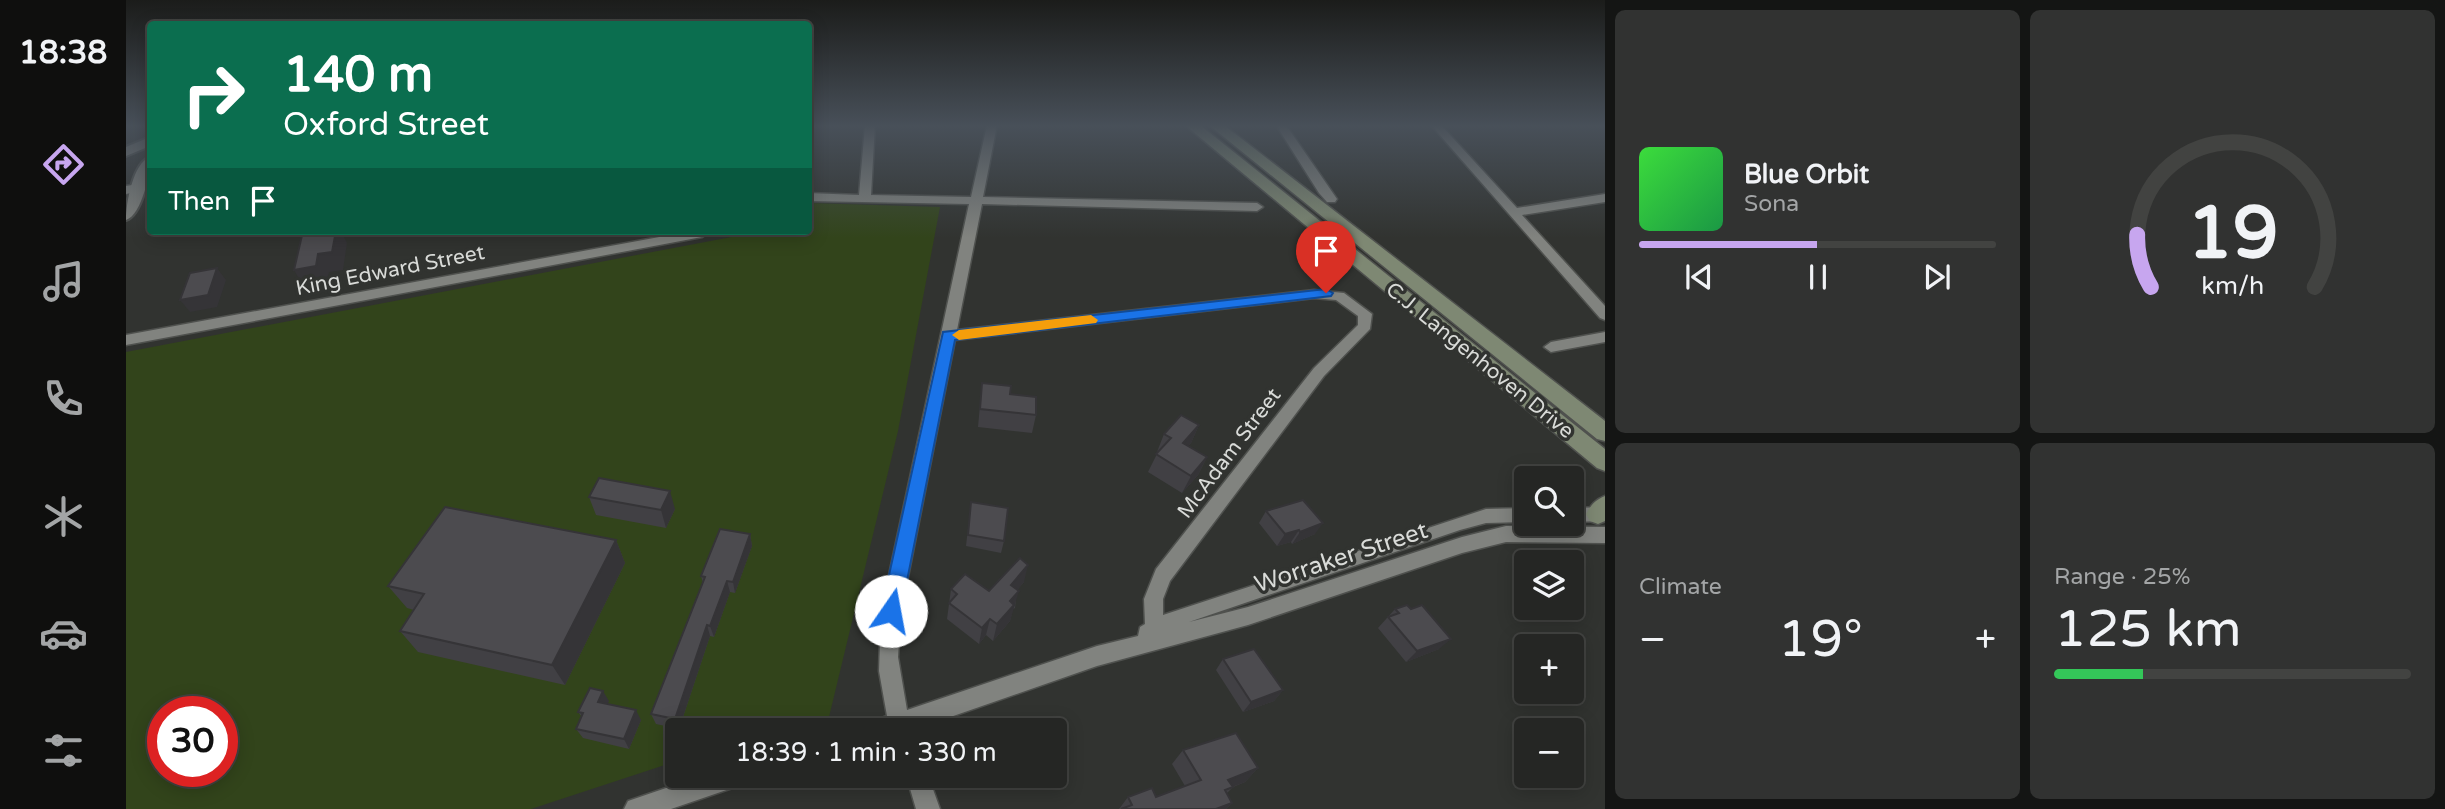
<!DOCTYPE html>
<html lang="en">
<head>
<meta charset="utf-8">
<style>
  body { margin:0; font-family:"Varela Round",sans-serif; background:#313231; color:#f1f3f6; height:100vh; display:flex; flex-direction:column; font-size:26px; white-space:nowrap }
  * { box-sizing:border-box; margin:0 }
  p { font-size:23px; color:#a3a5a6 }
  .icon { flex:none; width:38px; height:38px; fill:none; stroke:currentColor; stroke-width:2; stroke-linecap:round; stroke-linejoin:round }
  .map { position:relative; flex:1; overflow:hidden }
  .panel { display:flex; flex-direction:column; gap:10px; padding:10px; background:#141514; width:840px }
  .panel>* { flex:none }
  .banner { position:absolute; left:21px; top:21px; width:665px; height:214px; border-radius:7px; box-shadow:0 4px 18px #0003,0 0 0 2px #424341; background:#0b6e4f; color:#fff; overflow:hidden }
  .controls { position:absolute; left:1388px; top:466px; display:grid; gap:14px }
  .controls a { display:grid; place-items:center; width:70px; height:70px; border-radius:7px; background:#252624; box-shadow:0 4px 18px #0003,0 0 0 2px #424341; font-size:35px }
  .speed { position:absolute; left:21px; top:696px; display:flex; gap:14px; font-size:35px; font-weight:700; text-align:center }
  .speed>* { display:grid; place-content:center; width:91px; height:91px; border-radius:50%; background:#252624; box-shadow:0 4px 18px #0003,0 0 0 2px #424341; line-height:1 }
  .speed .limit { border:10px solid #d22; background:#fff; color:#111 }
  .pin { position:absolute; display:grid; place-items:center; width:60px; height:60px; color:#fff; margin:-72px -30px; border-radius:50% 50% 50% 0; rotate:-45deg; box-shadow:0 0 7px #0007 }
  .pin .icon { rotate:45deg }
  .me { position:absolute; width:77px; margin:-38px; rotate:12deg; stroke-linejoin:round; filter:drop-shadow(0 0 5px #0008) }
  .turn { display:flex; align-items:center; gap:24px; height:147px; padding:0 21px; font-size:32px }
  .turn .icon { width:91px; height:91px; stroke-width:2.5 }
  .turn b { display:block; font-size:49px; line-height:60px }
  .then { display:flex; align-items:center; height:66px; padding:0 21px; background:#0003; gap:14px; font-size:26px }
  .big { font-size:52px; font-weight:600; line-height:1.1 }
  .panel .tile { flex:1; display:flex; flex-direction:column; justify-content:center; gap:10px; min-width:0; padding:0 24px; border-radius:10px; background:#313231 }
  .panel .dial { align-items:center; gap:0 }
  .dial svg { height:182px; overflow:visible; fill:none; stroke:#424341; stroke-width:7; stroke-linecap:round; text-anchor:middle }
  .dial text { fill:#f1f3f6; stroke:none }
  .song { display:flex; align-items:center; gap:21px }
  .cover { width:84px; height:84px; border-radius:10px; background:linear-gradient(135deg,hsl(120 70% 55%),hsl(140 70% 35%)) }
  .played { height:7px; border-radius:4px; background:linear-gradient(90deg,#c7a6ef 50%,#424341 50%) }
  .keys { display:flex; justify-content:space-around; direction:ltr }
  .heat { display:flex; justify-content:space-between; align-items:center; font-size:38px; direction:ltr }
  .charge { height:10px; border-radius:5px; background:linear-gradient(90deg,#34c759 25%,#424341 0) }
  .panel .tiles { flex:1; display:grid; gap:10px; grid-template-columns:repeat(2,1fr) }
  .trip { position:absolute; left:539px; top:718px; width:402px; height:70px; border-radius:7px; background:#252624; box-shadow:0 4px 18px #0003,0 0 0 2px #424341; font-weight:600; line-height:70px; text-align:center }
  main { display:flex; flex:1; min-height:0 }
  .dock { display:flex; flex-direction:column; width:126px; justify-content:space-around; align-items:center; background:#0f0f0e; color:#a3a5a6 }
  .dock .icon { width:49px; height:49px }
  .dock .active { color:#c7a6ef }
  .dock b { font-size:32px; color:#f1f3f6 }
  .map>svg:first-child { display:block }
  .green { fill:#32441b; fill-rule:evenodd }
  .lines { fill:none; stroke-linecap:round; stroke-linejoin:round }
  .minor-casing { stroke:#4f514e; stroke-width:3 }
  .tertiary-casing { stroke:#4f514e; stroke-width:4 }
  .secondary-casing { stroke:#4f514e; stroke-width:3 }
  .minor { fill:#81837f; fill-rule:evenodd }
  .tertiary { fill:#81837f; fill-rule:evenodd }
  .secondary { fill:#7e8873; fill-rule:evenodd }
  .wall { fill:#414044 }
  .shaded-wall { fill:#353437 }
  .building { fill:#4c4b4f; stroke:#353437; stroke-width:2 }
  .route { fill:#1a73e8; stroke:#114b97; stroke-width:2 }
  .slow { fill:#f59e0b }
  .labels { text-anchor:middle; stroke-width:7; stroke-linejoin:round; paint-order:stroke }
  .street-label { font-size:21px; fill:#d9dbd8; stroke:#313330 }
  .near-street-label { font-size:24px; fill:#d9dbd8; stroke:#313330 }
</style>
</head>
<body>
<main>
<nav class="dock">
<b>18:38</b>
<svg class="icon active" aria-label="directions" viewBox="0 0 24 24"><path d="M12 3l9 9-9 9-9-9zM9 14v-3h6M13 9l2 2-2 2"/></svg>
<svg class="icon" aria-label="music" viewBox="0 0 24 24"><path d="M9 18V5l10-2v13"/><circle cx="6" cy="18" r="3"/><circle cx="16" cy="16" r="3"/></svg>
<svg class="icon" aria-label="phone" viewBox="0 0 24 24"><path d="M5 4h4l2 5-3 2q2 4 5 5l2-3 5 2v4C11 20 4 13 5 4z"/></svg>
<svg class="icon" aria-label="climate" viewBox="0 0 24 24"><path d="M12 3v18M4 7l16 10M4 17L20 7"/></svg>
<svg class="icon" aria-label="car" viewBox="0 0 24 24"><path d="M5 17H2v-5l4-1 3-4h7l3 4 3 1v5h-3M9 17h6M6 11h13"/><circle cx="7" cy="17" r="2"/><circle cx="17" cy="17" r="2"/></svg>
<svg class="icon" aria-label="filters" viewBox="0 0 24 24"><path d="M4 7h16M4 17h16"/><circle cx="9" cy="7" r="2"/><circle cx="15" cy="17" r="2"/></svg>
</nav>
<div class="map">
<svg width="1479" height="809" viewBox="0 0 1479 809">
  <rect width="100%" height="100%" fill="#313330"/>
  <path class="green" d="M683 203 814 207 772 431 703 717 659 730H551V761L405 809H0V352L616 235V231H682ZM37 712H96V772H37Z"/>
  <g class="lines">
    <defs>
      <path id="minor" d="M739 125H749L745 195 845 197 861 125H871L857 197 1131 203 1137 207 1131 211 856 204 831 330 1188 290 1218 293 1246 314 1244 329 1198 376 1044 581 1037 599V615L1360 509 1400 508V522L1360 523 1334 530 1063 622 1122 607 1336 537 1380 526 1479 527V543L1380 542 1336 553 1122 625 971 666 787 730H742L745 722 761 716 753 671 755 612 843 204 682 201V193L733 195ZM1188 298 1210 300 1232 316V325L1188 368 1030 569 1018 599 1019 624 1014 627 1012 636 971 646 781 710 772 657 775 612 829 340Z
        M1150 125H1160L1211 199 1209 202H1201L1193 193Z
        M1305 125H1315L1391 208 1479 194V202L1396 215 1479 306V320L1474 318Z
        M24 182V189L0 194V186Z
        M566 231 582 233 576 237 0 345V335Z
        M1479 332V342L1425 352 1418 347 1425 342Z
        M1479 507V521L1446 522V508Z
        M578 775H624L621 783 545 809H498L502 801Z
        M780 775H802L814 809H790Z"/>
      <path id="tertiary" d="M24 137V146L0 156V147Z
        M24 157C25 171 16 215 0 220 0 203 7 163 24 157Z"/>
      <path id="secondary" d="M1059 125H1074L1479 449V471L1471 468Z
        M1083 125H1098L1479 421V441L1471 439Z
        M1479 496V521L1472 524 1464 521 1460 514C1465 505 1469 500 1479 496Z"/>
    </defs>
    <use href="#minor" class="minor-casing"/>
    <use href="#tertiary" class="tertiary-casing"/>
    <use href="#secondary" class="secondary-casing"/>
    <use href="#minor" class="minor"/>
    <use href="#tertiary" class="tertiary"/>
    <use href="#secondary" class="secondary"/>
  </g>
  <path class="wall" d="M856 383 884 394 910 415 906 433 852 427Z
    M1073 425 1065 443 1062 446 1081 457 1072 475 1056 493 1022 472 1032 452H1031L1038 434Z
    M463 497 549 509 540 528 470 515Z
    M845 502 878 541 875 553 840 546Z
    M1140 511 1189 534 1166 544 1165 542 1151 546 1133 523Z
    M624 534 626 546 609 593 604 592 588 637 584 636 553 729 530 724 525 714 577 583 575 576Z
    M490 540 499 563 439 685 292 652 274 631 288 610 281 608 262 586Z
    M898 582 891 590 889 608 887 609 884 621 867 641 860 635 853 644 821 619 825 589 863 591Z
    M1269 609H1285L1313 649 1280 662 1252 628Z
    M1097 659 1157 690 1148 701 1117 712 1090 670Z
    M483 701 481 704 515 720 503 749 457 738 450 729 456 717 452 712Z
    M1057 750 1132 768 1119 782 1107 787 1101 793 1106 803 1100 809H993L1002 797H1030L1059 786 1046 764Z"/>
  <path class="shaded-wall" d="M210 231H215L221 243 217 270 203 272 201 285 179 289 168 270 192 254Z
    M91 268 100 280 91 307 64 312 54 300Z
    M1073 425 1065 443 1049 461 1057 443Z
    M1081 457 1072 475 1056 493 1065 476Z
    M544 491 549 509 540 528 535 510Z
    M1197 523 1189 534 1166 544 1174 532Z
    M1173 530 1165 542 1151 546 1159 534Z
    M624 534 626 546 609 593 607 582Z
    M490 540 499 563 439 685 426 665Z
    M902 565 898 582 881 602 885 585Z
    M601 581 604 592 588 637 584 626Z
    M893 591 884 621 867 641 871 624 884 601Z
    M864 619 860 635 853 644 856 628Z
    M581 625 584 636 553 729 549 719Z
    M1325 639 1313 649 1280 662 1291 651Z
    M1157 690 1148 701 1117 712 1125 702Z
    M477 691 483 701 478 712 472 702Z
    M510 710 515 720 503 749 498 739Z
    M1132 768 1119 782 1090 793 1102 780Z
    M1106 803 1100 809H1090Z"/>
  <path class="building" d="M177 231H210L206 252 192 254 190 266 168 270Z
    M91 268 82 295 54 300 64 273Z
    M856 383 885 386 884 394 910 397V415L854 409Z
    M1055 415 1073 425 1057 443 1081 457 1065 476 1030 454 1045 438 1038 434Z
    M473 478 544 491 535 510 463 497Z
    M1177 500 1197 523 1174 532 1173 530 1159 534 1140 511Z
    M845 502 882 508 878 541 842 535Z
    M319 507 490 540 426 665 274 631 298 594 262 586Z
    M594 529 624 534 607 582 601 581 584 626 581 625 549 719 525 714 579 577 575 576Z
    M894 558 902 565 885 585 893 591 884 601 888 605 871 624 864 619 856 628 823 603 831 594 825 589 839 574 863 591Z
    M1281 605 1285 609 1296 605 1325 639 1291 651 1262 617 1273 613 1269 609Z
    M1128 649 1157 690 1125 702 1097 659Z
    M464 688 477 691 472 702 510 710 498 739 450 729 457 713 452 712Z
    M1110 733 1132 768 1102 780 1107 787 1099 790 1106 803 1090 809H995L1006 805 1002 797 1026 788 1030 797 1075 780 1057 750Z"/>
  <linearGradient id="sky" x2="0" y2="1"><stop stop-color="#1b1c1a"/><stop offset="0.53" stop-color="#485059"/><stop offset="1" stop-color="#485059" stop-opacity="0"/></linearGradient>
  <rect width="1479" height="238" fill="url(#sky)"/>
  <path class="route" d="M1200 289 1207 293 1205 296 829 340 775 611 772 618 765 620 758 618 755 611 817 332Z"/>
  <path class="slow" d="M965 315 972 320 970 323 833 340 826 335 833 330Z"/>
  <g class="labels">
    <g class="street-label">
      <text transform="translate(264 270) rotate(-11)" y="7">King Edward Street</text>
      <text transform="translate(1354 360) rotate(39)" y="7">C.J. Langenhoven Drive</text>
      <text transform="translate(1103 453) rotate(-53)" y="7">McAdam Street</text>
    </g>
    <g class="near-street-label">
      <text transform="translate(1215 557) rotate(-18)" y="8">Worraker Street</text>
    </g>
  </g>
</svg>
<div class="controls">
<a><svg class="icon" aria-label="search" viewBox="0 0 24 24"><circle cx="10" cy="10" r="6"/><path d="M15 15l6 6"/></svg></a>
<a><svg class="icon" aria-label="layers" viewBox="0 0 24 24"><path d="M12 4l9 5-9 5-9-5zM3 14l9 5 9-5"/></svg></a>
<a>+</a>
<a>−</a>
</div>
<div class="speed"><div class="limit">30</div></div>
<div class="pin" style="left:1200px;top:293px;background:#d93025"><svg class="icon" aria-label="arrive" viewBox="0 0 24 24"><path d="M6 21V4h12l-3 4 3 4H6"/></svg></div>
<svg class="me" style="left:765px;top:611px" viewBox="-20 -20 40 40"><circle r="19" fill="#fff"/><path d="M0-13L10 11 0 6-10 11z" fill="#1a73e8"/></svg>
<div class="trip">18:39 · 1 min · 330 m</div>
<div class="banner">
<div class="turn"><svg class="icon" aria-label="right" viewBox="0 0 24 24"><path d="M7 20v-9h11M14 6l5 5-5 5"/></svg><div><b>140 m</b>Oxford Street</div></div>
<div class="then">Then<svg class="icon" aria-label="arrive" viewBox="0 0 24 24"><path d="M6 21V4h12l-3 4 3 4H6"/></svg></div>
</div>
</div>
<section class="panel">
<div class="tiles">
<div class="tile">
<div class="song"><i class="cover"></i><div><b>Blue Orbit</b><p>Sona</p></div></div>
<div class="played"></div>
<div class="keys"><svg class="icon" aria-label="previous" viewBox="0 0 24 24"><path d="M18 5L8 12l10 7zM5 5v14"/></svg><svg class="icon" aria-label="pause" viewBox="0 0 24 24"><path d="M8 5v14M16 5v14"/></svg><svg class="icon" aria-label="next" viewBox="0 0 24 24"><path d="M6 5l10 7-10 7zM19 5v14"/></svg></div>
</div>
<div class="tile dial"><svg viewBox="0 0 100 80">
<path d="M14 69A42 42 0 1 1 86 69"/>
<path d="M14 69A42 42 0 0 1 8 46" stroke="#c7a6ef"/>
<text x="50" y="56" font-size="32" font-weight="700">19</text>
<text x="50" y="72" font-size="11">km/h</text>
</svg></div>
<div class="tile"><p>Climate</p>
<div class="heat"><a>−</a><b class="big">19°</b><a>+</a></div>
</div>
<div class="tile"><p>Range · 25%</p><b class="big">125 km</b><div class="charge"></div></div>
</div>
</section>
</main>
</body>
</html>
